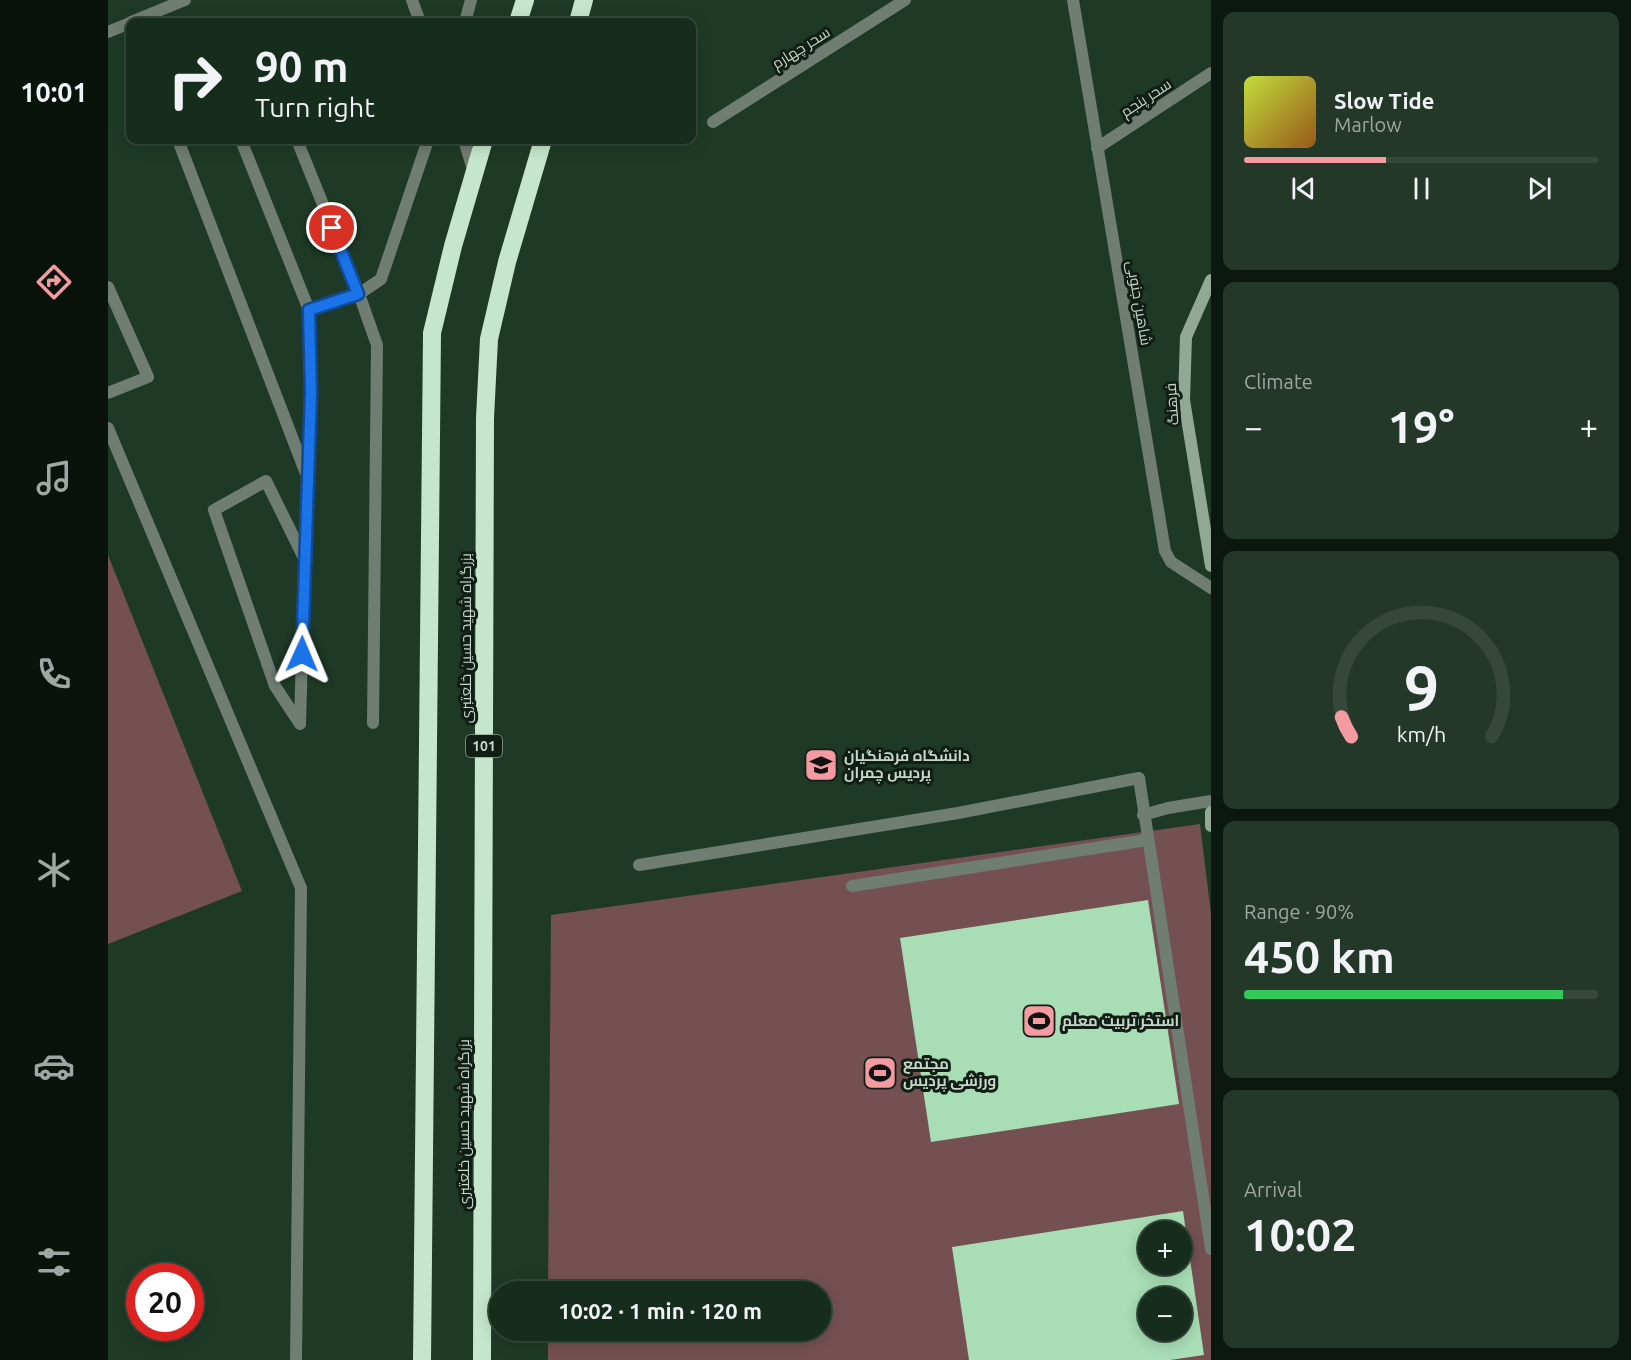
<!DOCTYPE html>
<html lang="en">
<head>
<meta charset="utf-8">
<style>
  body { margin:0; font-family:Ubuntu,Cairo,sans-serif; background:#233829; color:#f1f3f6; height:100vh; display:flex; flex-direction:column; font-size:22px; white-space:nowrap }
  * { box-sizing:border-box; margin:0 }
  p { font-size:20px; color:#9ea7a3 }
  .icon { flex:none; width:33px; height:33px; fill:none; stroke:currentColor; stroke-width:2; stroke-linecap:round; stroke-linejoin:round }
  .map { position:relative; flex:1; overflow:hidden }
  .drawer { display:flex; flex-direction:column; gap:12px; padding:12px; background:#0c180f; width:420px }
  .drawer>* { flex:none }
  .top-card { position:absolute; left:18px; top:18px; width:570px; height:126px; border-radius:12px; box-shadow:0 3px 15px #0003,0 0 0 2px #35483b; background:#162c1c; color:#f1f3f6; overflow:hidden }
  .tools { position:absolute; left:1030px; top:1221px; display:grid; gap:12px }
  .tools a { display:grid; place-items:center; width:54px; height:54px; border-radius:50%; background:#162c1c; box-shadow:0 3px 15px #0003,0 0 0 2px #35483b; font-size:30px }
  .speed { position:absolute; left:18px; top:1263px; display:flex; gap:12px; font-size:30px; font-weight:700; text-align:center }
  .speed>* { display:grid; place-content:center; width:78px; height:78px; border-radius:50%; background:#162c1c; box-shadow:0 3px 15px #0003,0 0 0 2px #35483b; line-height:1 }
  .speed .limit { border:9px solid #d22; background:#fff; color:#111 }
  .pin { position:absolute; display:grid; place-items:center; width:51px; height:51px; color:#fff; margin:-26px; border:3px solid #fff; border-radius:50%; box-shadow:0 2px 6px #0007 }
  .me { position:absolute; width:66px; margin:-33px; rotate:1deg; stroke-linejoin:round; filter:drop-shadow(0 0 4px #0008) }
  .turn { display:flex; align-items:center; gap:21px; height:126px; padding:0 30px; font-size:27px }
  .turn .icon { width:78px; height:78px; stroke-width:2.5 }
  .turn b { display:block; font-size:42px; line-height:51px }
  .big { font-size:45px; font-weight:600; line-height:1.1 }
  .drawer .tile { flex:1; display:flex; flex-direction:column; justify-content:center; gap:9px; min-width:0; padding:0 21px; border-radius:12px; background:#233829 }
  .drawer .dial { align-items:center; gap:0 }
  .dial svg { height:156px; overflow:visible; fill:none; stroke:#35483b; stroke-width:7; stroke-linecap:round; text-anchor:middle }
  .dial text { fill:#f1f3f6; stroke:none }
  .song { display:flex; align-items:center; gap:18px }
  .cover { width:72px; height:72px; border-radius:9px; background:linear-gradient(135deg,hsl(70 70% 55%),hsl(30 70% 35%)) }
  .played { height:6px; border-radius:3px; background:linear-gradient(90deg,#f49aa1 40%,#35483b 40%) }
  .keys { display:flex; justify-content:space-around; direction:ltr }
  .heat { display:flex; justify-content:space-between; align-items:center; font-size:33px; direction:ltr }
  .charge { height:9px; border-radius:4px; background:linear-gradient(90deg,#34c759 90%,#35483b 0) }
  .trip { position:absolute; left:381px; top:1281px; width:342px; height:60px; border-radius:30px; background:#162c1c; box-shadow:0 3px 15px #0003,0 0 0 2px #35483b; font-weight:600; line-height:60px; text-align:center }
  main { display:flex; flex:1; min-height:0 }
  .tabs { display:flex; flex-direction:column; width:108px; justify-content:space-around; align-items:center; background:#09120b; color:#9ea7a3 }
  .tabs .icon { width:42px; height:42px }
  .tabs .current { color:#f49aa1 }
  .tabs b { font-size:27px; color:#f1f3f6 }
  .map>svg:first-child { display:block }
  .green { fill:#745052; fill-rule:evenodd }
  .building { fill:#a8ddb5; fill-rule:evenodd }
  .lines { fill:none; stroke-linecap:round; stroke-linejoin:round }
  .lane { stroke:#707d73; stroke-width:12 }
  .street { stroke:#707d73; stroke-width:12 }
  .secondary { stroke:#92a897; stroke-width:12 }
  .highway { stroke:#c5e6cc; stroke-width:18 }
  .route-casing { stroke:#114b97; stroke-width:15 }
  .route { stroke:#1a73e8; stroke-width:10 }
  .labels { text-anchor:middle; stroke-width:6; stroke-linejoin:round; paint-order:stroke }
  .shield { fill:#111e15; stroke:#90a094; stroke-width:1.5 }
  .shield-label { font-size:14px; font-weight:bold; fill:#c7d7ca }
  .street-label { font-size:15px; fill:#c7d7ca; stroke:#111e15 }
  .poi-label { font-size:15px; font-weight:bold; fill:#c7d7ca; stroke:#111e15; text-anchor:start }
</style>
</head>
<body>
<main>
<nav class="tabs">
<b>10:01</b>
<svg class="icon current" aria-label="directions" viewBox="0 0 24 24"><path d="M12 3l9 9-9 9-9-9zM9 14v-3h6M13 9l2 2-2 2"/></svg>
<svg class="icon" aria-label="music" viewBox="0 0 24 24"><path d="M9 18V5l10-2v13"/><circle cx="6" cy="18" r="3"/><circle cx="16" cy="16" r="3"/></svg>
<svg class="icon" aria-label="phone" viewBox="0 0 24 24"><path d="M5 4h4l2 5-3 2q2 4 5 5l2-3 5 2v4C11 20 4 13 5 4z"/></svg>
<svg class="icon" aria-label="climate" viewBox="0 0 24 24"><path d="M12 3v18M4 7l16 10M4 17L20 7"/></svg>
<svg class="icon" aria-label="car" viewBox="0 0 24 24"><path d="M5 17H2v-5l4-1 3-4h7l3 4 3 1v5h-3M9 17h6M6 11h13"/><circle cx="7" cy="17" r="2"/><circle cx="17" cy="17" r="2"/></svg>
<svg class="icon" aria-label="filters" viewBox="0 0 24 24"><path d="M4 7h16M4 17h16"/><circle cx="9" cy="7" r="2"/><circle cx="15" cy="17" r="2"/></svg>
</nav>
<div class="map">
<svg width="1103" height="1360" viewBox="0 0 1103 1360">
  <rect width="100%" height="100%" fill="#1e3a26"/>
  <path class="green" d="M0 555 134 891 0 944Z
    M1092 824 1103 914V1360H440V1331L712 1330V1292L440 1291 443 915ZM1041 1232H1074V1264H1041ZM1041 1298H1074V1330H1041Z"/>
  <path class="building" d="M1040 900 1071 1104 823 1142 792 938Z
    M1075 1211 1096 1355 1062 1360H861L844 1247ZM1041 1232H1074V1264H1041ZM1041 1298H1074V1330H1041Z"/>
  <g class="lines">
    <path class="lane" d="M304 0 312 22
      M23 22 77 0
      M0 32 22 23
      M70 140 197 471
      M133 140 201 310
      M189 140 251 294 201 310 203 393 199 475 192 724
      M0 287 40 377 0 393
      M265 723 269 345 251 294 273 279 320 140
      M192 724 167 686 106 510 158 481 196 558
      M1035 815 1060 808 1103 801
      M531 865 850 813 1031 778 1103 1249
      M744 886 1039 840"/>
    <path class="street" d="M965 0 1057 551 1063 562 1103 588
      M357 22 363 0
      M605 122 797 0
      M356 140 366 173
      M989 148 1103 73
      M0 428 193 888 188 1360"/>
    <path class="secondary" d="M1103 280 1078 337 1076 400 1103 566
      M1103 812V826"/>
    <path class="highway" d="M410 22 417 0
      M470 22 476 0
      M314 1360 324 333 345 246 376 140
      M374 1360 377 418 381 339 399 262 435 140"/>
  </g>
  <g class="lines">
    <defs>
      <path id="route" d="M194 654 203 393 201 310 250 294 224 228"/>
    </defs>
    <use href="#route" class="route-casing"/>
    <use href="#route" class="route"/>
  </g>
  <defs>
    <symbol id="university-square" viewBox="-11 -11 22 22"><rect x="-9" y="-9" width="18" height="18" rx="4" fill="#f49aa1" stroke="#111e15"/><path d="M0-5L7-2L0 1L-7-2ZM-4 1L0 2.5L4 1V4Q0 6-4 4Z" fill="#111"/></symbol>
    <symbol id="stadium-square" viewBox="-11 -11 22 22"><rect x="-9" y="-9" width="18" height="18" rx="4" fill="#f49aa1" stroke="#111e15"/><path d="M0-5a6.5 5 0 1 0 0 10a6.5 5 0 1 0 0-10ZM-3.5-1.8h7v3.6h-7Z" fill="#111"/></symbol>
  </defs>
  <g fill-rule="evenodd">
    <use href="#university-square" x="694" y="746" width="38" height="38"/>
    <use href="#stadium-square" x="912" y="1002" width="38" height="38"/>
    <use href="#stadium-square" x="753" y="1054" width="38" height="38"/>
  </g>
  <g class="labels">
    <rect class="shield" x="358" y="735" width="36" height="22" rx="4.5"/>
    <g class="shield-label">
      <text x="376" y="751">101</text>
    </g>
    <g class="street-label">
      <text transform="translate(693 48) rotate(-32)" y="5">سحر چهارم</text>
      <text transform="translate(1038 98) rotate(-33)" y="5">سحر پنجم</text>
      <text transform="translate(1031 303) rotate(80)" y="5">شاهین جنوبی</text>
      <text transform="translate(1064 404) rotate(-94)" y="5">فرهنگ</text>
      <text transform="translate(358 638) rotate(-90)" y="5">بزرگراه شهید حسین خلعتبری</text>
      <text transform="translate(356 1124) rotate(-90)" y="5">بزرگراه شهید حسین خلعتبری</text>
    </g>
    <g class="poi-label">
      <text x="736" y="761">دانشگاه فرهنگیان<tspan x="736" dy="17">پردیس چمران</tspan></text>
      <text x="954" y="1026">استخر تربیت معلم</text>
      <text x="795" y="1069">مجتمع<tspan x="795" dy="17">ورزشی پردیس</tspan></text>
    </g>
  </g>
</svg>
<div class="tools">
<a>+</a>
<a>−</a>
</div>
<div class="speed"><div class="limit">20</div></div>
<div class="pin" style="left:224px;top:228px;background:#d93025"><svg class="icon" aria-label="arrive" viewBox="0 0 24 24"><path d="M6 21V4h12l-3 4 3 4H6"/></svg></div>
<svg class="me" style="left:194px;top:654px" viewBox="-20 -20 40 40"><path d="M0-17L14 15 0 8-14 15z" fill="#1a73e8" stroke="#fff" stroke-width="4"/></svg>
<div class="trip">10:02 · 1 min · 120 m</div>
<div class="top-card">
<div class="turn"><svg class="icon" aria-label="right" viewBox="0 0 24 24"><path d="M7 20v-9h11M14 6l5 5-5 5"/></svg><div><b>90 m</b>Turn right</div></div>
</div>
</div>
<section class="drawer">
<div class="tile">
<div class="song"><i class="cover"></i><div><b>Slow Tide</b><p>Marlow</p></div></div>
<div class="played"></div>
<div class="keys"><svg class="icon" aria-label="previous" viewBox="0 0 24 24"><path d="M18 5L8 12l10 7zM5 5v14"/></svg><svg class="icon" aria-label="pause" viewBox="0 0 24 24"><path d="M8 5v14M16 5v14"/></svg><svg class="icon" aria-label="next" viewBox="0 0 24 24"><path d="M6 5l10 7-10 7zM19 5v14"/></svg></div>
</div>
<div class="tile"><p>Climate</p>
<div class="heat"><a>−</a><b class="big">19°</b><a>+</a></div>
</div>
<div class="tile dial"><svg viewBox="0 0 100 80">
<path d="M14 69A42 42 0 1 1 86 69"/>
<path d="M14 69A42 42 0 0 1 9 59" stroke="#f49aa1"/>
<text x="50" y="56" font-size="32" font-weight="700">9</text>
<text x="50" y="72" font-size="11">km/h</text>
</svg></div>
<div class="tile"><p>Range · 90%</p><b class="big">450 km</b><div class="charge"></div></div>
<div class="tile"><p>Arrival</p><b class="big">10:02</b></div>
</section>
</main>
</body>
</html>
